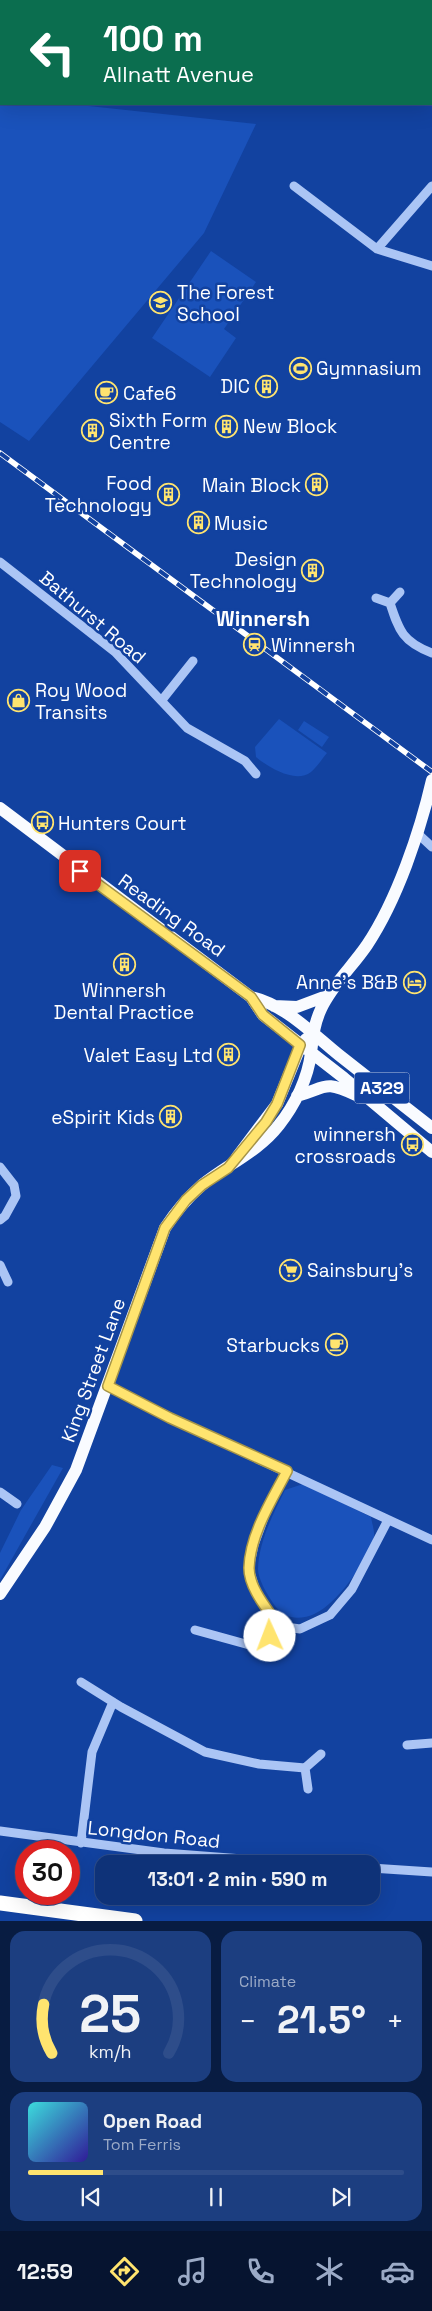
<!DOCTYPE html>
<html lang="en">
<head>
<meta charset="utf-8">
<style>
  body { margin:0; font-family:"Space Grotesk",sans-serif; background:#1c3e80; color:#f1f3f6; height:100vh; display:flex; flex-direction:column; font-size:19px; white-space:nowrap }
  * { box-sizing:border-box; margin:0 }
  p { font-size:16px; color:#9baac6 }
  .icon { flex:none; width:28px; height:28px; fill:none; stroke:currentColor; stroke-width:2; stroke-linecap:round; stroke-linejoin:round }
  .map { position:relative; height:1921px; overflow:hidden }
  .drawer { display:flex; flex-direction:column; gap:10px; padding:10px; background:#081c42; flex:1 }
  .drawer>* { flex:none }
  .hud { position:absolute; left:0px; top:0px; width:432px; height:105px; box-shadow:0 5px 20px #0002,0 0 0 1px #2e4d8a; background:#0b6e4f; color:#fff; overflow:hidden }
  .speed { position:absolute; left:15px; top:1840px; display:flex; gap:10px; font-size:25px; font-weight:700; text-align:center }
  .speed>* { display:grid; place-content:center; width:65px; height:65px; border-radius:50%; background:#0e3278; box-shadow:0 5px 20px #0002,0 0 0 1px #2e4d8a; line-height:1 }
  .speed .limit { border:8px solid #d22; background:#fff; color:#111 }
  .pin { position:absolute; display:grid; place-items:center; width:42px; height:42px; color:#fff; margin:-21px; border-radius:10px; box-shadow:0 2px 8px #0006 }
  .me { position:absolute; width:55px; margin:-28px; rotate:358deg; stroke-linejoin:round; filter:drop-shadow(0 0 4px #0008) }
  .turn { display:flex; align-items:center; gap:18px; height:105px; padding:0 20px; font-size:22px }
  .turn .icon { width:65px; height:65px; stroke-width:2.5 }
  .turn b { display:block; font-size:35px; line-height:42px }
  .big { font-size:38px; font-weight:600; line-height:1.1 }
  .drawer .widget { flex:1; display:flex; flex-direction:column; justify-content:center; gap:8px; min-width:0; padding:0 18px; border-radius:15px; background:#1c3e80 }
  .drawer .dial { align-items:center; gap:0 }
  .dial svg { height:130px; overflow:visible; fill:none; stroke:#2e4d8a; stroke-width:7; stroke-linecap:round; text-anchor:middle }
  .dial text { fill:#f1f3f6; stroke:none }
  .song { display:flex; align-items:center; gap:15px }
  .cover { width:60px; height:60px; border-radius:8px; background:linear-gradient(135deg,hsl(180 70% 55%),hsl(250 70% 35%)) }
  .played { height:5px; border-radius:2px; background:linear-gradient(90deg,#ffe46f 20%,#2e4d8a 20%) }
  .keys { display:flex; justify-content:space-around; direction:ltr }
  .heat { display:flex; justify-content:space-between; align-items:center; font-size:28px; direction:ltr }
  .drawer .tiles { flex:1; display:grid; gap:10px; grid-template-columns:1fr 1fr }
  .widget:last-child { grid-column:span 2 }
  .trip { position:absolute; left:95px; top:1855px; width:285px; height:50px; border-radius:15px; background:#0e3278; box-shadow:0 5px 20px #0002,0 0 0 1px #2e4d8a; font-weight:600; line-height:50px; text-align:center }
  .tabs { display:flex; height:80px; justify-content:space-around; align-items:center; background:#061430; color:#9baac6 }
  .tabs .icon { width:35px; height:35px }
  .tabs .selected { color:#ffe46f }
  .tabs b { font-size:22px; color:#f1f3f6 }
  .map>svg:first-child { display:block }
  .green { fill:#1a52bb }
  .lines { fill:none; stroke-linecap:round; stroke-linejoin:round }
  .minor { stroke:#abc5f5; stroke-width:9 }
  .major { stroke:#f9fbff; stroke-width:12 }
  .highway { stroke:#fff; stroke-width:15 }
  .rail-casing { stroke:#fff; stroke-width:5.5 }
  .rail { stroke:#1242a0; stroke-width:4; stroke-dasharray:11; stroke-linecap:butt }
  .route-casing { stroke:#a69448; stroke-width:12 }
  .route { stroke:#ffe46f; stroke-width:9 }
  .labels { text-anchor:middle; stroke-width:5; stroke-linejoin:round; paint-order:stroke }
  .shield { fill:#1242a0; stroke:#b8c6e2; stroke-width:1 }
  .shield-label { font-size:18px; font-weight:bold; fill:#fff }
  .poi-label { font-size:19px; fill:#fff; stroke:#1242a0; text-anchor:start }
  .street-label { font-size:19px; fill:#fff; stroke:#1242a0 }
  .quarter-label { font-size:21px; font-weight:bold; fill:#fff; stroke:#1242a0 }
</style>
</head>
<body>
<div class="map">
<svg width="432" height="1921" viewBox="0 0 432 1921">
  <rect width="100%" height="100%" fill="#1242a0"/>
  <path class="green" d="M0 96 1 104H70L256 124 204 233 29 441 0 422Z
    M211 251 256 282 224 329 236 338 210 377 152 338Z
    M279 719 327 753C322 759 317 767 311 772 295 784 268 767 256 757L255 747Z
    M304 721 329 737 322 747 298 730Z
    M52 1465 63 1468 0 1580V1553L21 1510Z
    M303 1484 371 1517C372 1524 376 1534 373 1540 365 1564 332 1613 305 1617 291 1620 280 1614 273 1603 267 1594 258 1579 258 1569 259 1541 273 1514 285 1490Z"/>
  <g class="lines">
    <path class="minor" d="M112 1V0
      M0 67H1
      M431 69H432
      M294 186 377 249 432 266
      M377 249 432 186
      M0 562 115 652 187 728 245 761 256 774
      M400 592 390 603C399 631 403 642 432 653
      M376 598 390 603
      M162 700 193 661
      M417 833 432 847
      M0 1167 14 1185 16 1196 5 1216 0 1220
      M0 1265 8 1282
      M108 1386 202 1433 432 1540
      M287 1471 265 1515 254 1545 249 1569 257 1594 274 1619 286 1627 300 1629 330 1615 352 1589 388 1520
      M0 1492 17 1504
      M195 1630 253 1646 270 1635 274 1619
      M81 1682 121 1707 205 1752 259 1764 305 1768
      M407 1745 432 1743
      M308 1789 305 1768 321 1754
      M0 1831 164 1853 306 1864
      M81 1843 92 1752 113 1702
      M371 1868 432 1872"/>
    <path class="major" d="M0 808 251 997C284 1004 313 1034 339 1055 370 1079 401 1104 432 1128
      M251 997 263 1015 344 1078 432 1152
      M274 1006 297 1007 329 995
      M297 1096C328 1087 323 1080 356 1095
      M237 1157 277 1104 301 1045 306 1039
      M0 1594 45 1527 76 1470 165 1228C176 1211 187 1198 202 1185 228 1164 258 1152 279 1125 295 1105 308 1078 311 1053 313 1037 314 1024 321 1009 332 985 352 967 367 945 397 900 420 832 432 780"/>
    <path class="highway" d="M0 1903 135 1921"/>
    <defs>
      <path id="rail" d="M0 453 432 772"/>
    </defs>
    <use href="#rail" class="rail-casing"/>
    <use href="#rail" class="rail"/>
  </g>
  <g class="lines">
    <defs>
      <path id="route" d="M80 871 251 997 263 1015 300 1045 277 1104 266 1122 228 1168 202 1185 186 1200 165 1228 108 1386 170 1418 287 1471C272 1500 250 1534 249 1568 249 1586 264 1605 274 1619L270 1636"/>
    </defs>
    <use href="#route" class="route-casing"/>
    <use href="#route" class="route"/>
  </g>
  <defs>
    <symbol id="school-ring" viewBox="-11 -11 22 22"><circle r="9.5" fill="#1242a0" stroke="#ffe46f" stroke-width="1.5"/><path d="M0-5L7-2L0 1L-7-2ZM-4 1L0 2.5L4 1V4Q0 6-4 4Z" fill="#ffe46f"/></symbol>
    <symbol id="stadium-ring" viewBox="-11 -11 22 22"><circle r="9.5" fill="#1242a0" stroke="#ffe46f" stroke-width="1.5"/><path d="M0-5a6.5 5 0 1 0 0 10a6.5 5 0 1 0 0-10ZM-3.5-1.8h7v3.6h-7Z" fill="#ffe46f"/></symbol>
    <symbol id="building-ring" viewBox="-11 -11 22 22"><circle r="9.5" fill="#1242a0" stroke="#ffe46f" stroke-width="1.5"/><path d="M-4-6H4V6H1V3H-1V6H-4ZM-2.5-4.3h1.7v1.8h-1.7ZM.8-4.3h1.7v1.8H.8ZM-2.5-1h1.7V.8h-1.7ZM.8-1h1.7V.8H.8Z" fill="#ffe46f"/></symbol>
    <symbol id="cafe-ring" viewBox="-11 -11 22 22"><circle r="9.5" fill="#1242a0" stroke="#ffe46f" stroke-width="1.5"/><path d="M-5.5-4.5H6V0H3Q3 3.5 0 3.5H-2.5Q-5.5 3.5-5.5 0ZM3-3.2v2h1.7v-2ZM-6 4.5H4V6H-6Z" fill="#ffe46f"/></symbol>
    <symbol id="station-ring" viewBox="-11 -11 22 22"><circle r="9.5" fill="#1242a0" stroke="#ffe46f" stroke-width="1.5"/><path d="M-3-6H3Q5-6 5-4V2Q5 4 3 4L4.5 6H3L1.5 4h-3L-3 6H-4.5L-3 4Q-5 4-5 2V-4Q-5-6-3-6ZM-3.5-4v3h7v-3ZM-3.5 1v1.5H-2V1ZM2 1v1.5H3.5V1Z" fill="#ffe46f"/></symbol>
    <symbol id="shop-ring" viewBox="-11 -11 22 22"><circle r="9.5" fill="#1242a0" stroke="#ffe46f" stroke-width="1.5"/><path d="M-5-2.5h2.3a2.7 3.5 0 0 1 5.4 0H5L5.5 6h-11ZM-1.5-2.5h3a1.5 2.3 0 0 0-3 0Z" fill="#ffe46f"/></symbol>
    <symbol id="bus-ring" viewBox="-11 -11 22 22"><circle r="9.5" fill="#1242a0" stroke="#ffe46f" stroke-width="1.5"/><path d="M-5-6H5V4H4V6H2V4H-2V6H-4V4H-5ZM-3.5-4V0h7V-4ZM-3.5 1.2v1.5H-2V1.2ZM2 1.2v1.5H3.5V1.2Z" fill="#ffe46f"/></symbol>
    <symbol id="hotel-ring" viewBox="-11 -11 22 22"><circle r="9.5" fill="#1242a0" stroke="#ffe46f" stroke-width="1.5"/><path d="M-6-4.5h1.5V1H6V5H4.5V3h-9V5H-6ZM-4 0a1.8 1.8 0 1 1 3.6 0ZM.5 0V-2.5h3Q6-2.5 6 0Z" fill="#ffe46f"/></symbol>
    <symbol id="supermarket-ring" viewBox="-11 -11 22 22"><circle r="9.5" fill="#1242a0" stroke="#ffe46f" stroke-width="1.5"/><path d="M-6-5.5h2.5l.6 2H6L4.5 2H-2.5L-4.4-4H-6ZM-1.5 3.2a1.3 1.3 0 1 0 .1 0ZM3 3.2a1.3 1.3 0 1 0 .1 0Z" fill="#ffe46f"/></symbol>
  </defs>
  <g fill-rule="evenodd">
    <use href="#school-ring" x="148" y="290" width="25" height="25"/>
    <use href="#stadium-ring" x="288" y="356" width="25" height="25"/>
    <use href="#building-ring" x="254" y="374" width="25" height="25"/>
    <use href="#cafe-ring" x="94" y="380" width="25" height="25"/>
    <use href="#building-ring" x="214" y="414" width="25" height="25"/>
    <use href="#building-ring" x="80" y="418" width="25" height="25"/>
    <use href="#building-ring" x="304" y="472" width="25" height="25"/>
    <use href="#building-ring" x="156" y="482" width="25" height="25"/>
    <use href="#building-ring" x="186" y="510" width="25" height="25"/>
    <use href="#building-ring" x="300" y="558" width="25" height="25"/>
    <use href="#station-ring" x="242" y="632" width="25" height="25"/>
    <use href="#shop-ring" x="6" y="688" width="25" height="25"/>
    <use href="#bus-ring" x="30" y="810" width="25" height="25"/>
    <use href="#building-ring" x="112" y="952" width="25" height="25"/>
    <use href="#hotel-ring" x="402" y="970" width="25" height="25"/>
    <use href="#building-ring" x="216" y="1042" width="25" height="25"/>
    <use href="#building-ring" x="158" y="1104" width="25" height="25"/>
    <use href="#bus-ring" x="400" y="1132" width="25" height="25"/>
    <use href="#supermarket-ring" x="278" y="1258" width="25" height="25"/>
    <use href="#cafe-ring" x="324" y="1332" width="25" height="25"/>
  </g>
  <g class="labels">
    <rect class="shield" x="354.5" y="1072.5" width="55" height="31" rx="4"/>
    <g class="shield-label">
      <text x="382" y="1094">A329</text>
    </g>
    <g class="poi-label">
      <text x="177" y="299">The Forest<tspan x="177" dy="22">School</tspan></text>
      <text x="316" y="375">Gymnasium</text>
      <text x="250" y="393" text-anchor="end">DIC</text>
      <text x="123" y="400">Cafe6</text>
      <text x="109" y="427">Sixth Form<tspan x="109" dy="22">Centre</tspan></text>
      <text x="243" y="433">New Block</text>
      <text x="152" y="490" text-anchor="end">Food<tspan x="152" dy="22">Technology</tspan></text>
      <text x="301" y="492" text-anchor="end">Main Block</text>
      <text x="214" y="530">Music</text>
      <text x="297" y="566" text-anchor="end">Design<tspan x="297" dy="22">Technology</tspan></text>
      <text x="271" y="652">Winnersh</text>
      <text x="35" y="697">Roy Wood<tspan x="35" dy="22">Transits</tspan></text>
      <text x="58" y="830">Hunters Court</text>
      <text x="398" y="989" text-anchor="end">Anne's B&amp;B</text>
      <text x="124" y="997" text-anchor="middle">Winnersh<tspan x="124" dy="22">Dental Practice</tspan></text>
      <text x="213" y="1062" text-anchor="end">Valet Easy Ltd</text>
      <text x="155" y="1124" text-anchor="end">eSpirit Kids</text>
      <text x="396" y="1141" text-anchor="end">winnersh<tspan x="396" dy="22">crossroads</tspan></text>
      <text x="307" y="1277">Sainsbury's</text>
      <text x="320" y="1352" text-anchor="end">Starbucks</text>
    </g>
    <g class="street-label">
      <text transform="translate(93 617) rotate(40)" y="7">Bathurst Road</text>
      <text transform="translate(172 915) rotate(36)" y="7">Reading Road</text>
      <text transform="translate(93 1370) rotate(-70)" y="7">King Street Lane</text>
      <text transform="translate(154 1834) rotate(6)" y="7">Longdon Road</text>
    </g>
    <g class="quarter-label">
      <text x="263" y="626">Winnersh</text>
    </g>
  </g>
</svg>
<div class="speed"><div class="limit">30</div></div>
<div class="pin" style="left:80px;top:871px;background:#d93025"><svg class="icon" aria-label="arrive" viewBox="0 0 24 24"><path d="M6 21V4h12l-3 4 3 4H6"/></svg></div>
<svg class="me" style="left:270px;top:1636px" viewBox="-20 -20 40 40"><circle r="19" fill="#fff"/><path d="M0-13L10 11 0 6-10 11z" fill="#ffe46f"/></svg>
<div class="trip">13:01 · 2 min · 590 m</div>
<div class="hud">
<div class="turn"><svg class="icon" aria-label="left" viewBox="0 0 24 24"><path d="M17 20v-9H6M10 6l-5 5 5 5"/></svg><div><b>100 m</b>Allnatt Avenue</div></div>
</div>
</div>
<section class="drawer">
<div class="tiles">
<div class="widget dial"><svg viewBox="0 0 100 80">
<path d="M14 69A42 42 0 1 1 86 69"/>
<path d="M14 69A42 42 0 0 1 9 39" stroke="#ffe46f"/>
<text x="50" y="56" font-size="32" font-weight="700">25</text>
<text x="50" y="72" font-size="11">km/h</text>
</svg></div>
<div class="widget"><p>Climate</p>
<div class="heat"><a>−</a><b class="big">21.5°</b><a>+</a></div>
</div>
<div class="widget">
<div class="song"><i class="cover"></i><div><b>Open Road</b><p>Tom Ferris</p></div></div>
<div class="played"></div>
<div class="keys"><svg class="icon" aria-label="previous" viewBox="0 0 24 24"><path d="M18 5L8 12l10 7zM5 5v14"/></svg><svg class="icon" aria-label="pause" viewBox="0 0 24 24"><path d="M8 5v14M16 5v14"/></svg><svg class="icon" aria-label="next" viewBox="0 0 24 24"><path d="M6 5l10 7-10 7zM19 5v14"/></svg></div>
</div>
</div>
</section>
<nav class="tabs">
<b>12:59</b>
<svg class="icon selected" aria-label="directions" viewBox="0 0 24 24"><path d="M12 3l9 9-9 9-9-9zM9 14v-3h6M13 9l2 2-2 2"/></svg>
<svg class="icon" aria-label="music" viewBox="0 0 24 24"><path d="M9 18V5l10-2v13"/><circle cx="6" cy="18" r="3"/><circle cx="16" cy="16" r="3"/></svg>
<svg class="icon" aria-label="phone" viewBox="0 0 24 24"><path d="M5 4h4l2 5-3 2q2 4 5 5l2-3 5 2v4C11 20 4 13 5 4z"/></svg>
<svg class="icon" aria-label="climate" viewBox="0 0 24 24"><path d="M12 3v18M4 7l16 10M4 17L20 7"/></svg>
<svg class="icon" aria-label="car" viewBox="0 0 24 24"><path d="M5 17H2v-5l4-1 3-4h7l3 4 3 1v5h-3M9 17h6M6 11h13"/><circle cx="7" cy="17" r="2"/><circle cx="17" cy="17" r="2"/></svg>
</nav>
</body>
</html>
